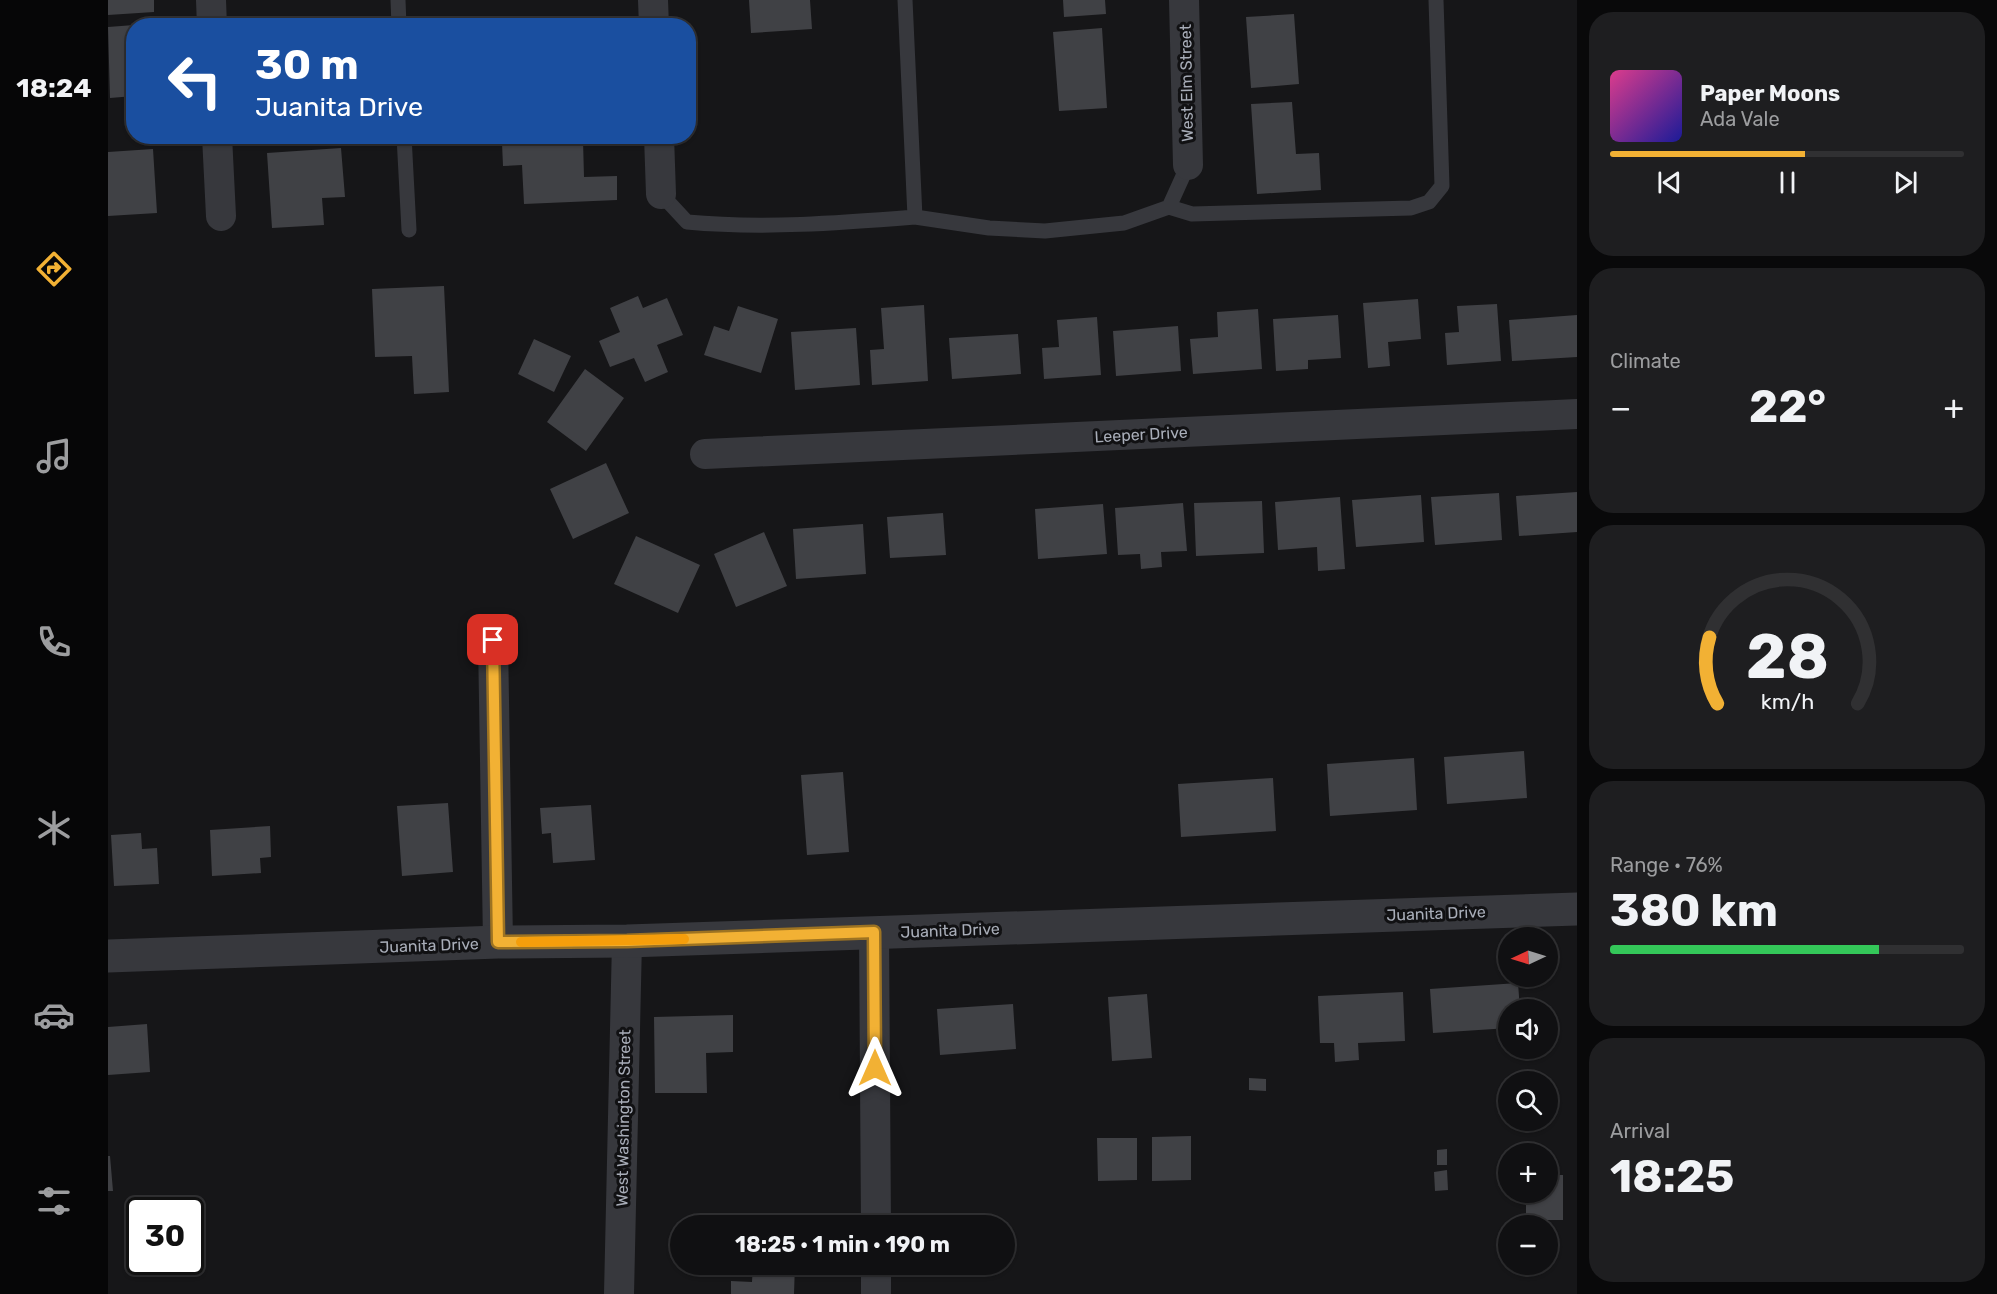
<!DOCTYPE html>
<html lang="en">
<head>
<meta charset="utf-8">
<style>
  body { margin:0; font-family:Rubik,sans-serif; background:#1e1e20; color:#f1f3f6; height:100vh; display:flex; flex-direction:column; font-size:22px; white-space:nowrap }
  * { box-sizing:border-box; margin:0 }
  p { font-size:20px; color:#9c9d9f }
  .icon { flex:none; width:33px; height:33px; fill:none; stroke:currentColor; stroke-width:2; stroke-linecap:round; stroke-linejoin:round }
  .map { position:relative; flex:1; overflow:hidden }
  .details { display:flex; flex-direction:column; gap:12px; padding:12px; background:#09090a; width:420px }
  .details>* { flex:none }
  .top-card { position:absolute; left:18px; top:18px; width:570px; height:126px; border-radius:24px; box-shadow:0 2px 4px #0004,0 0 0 2px #303032; background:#1a4fa0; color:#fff; overflow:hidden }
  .needle { width:39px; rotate:266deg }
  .controls { position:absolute; left:1390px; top:927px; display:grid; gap:12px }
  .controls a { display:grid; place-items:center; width:60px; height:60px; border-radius:50%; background:#101012; box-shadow:0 2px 4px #0004,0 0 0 2px #303032; font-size:30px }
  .speed { position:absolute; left:18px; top:1197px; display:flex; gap:12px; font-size:30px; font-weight:700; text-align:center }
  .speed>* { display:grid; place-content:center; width:78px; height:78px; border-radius:50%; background:#101012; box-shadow:0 2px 4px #0004,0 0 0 2px #303032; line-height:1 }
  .speed .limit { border:3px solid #111; border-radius:9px; background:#fff; color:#111 }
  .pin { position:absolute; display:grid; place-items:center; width:51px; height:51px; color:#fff; margin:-26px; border-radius:12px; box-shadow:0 3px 9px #0006 }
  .me { position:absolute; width:66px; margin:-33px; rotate:0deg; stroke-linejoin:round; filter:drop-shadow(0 0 4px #0008) }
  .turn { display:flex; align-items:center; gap:21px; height:126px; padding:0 30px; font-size:27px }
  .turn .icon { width:78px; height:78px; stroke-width:2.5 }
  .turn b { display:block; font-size:42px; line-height:51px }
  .big { font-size:45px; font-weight:700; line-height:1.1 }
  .details .card { flex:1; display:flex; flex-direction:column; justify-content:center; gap:9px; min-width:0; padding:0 21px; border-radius:24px; background:#1e1e20 }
  .details .dial { align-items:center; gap:0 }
  .dial svg { height:156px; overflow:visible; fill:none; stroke:#303032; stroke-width:7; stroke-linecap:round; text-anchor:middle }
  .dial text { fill:#f1f3f6; stroke:none }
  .song { display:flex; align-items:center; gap:18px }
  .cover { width:72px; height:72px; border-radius:9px; background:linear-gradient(135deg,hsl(330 70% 55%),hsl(240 70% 35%)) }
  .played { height:6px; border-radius:3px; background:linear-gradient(90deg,#f2b134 55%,#303032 55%) }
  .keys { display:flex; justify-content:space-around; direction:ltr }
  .heat { display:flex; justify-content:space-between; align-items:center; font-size:33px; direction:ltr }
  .charge { height:9px; border-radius:4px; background:linear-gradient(90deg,#34c759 76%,#303032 0) }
  .trip { position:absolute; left:562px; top:1215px; width:345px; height:60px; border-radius:30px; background:#101012; box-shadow:0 2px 4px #0004,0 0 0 2px #303032; font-weight:700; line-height:60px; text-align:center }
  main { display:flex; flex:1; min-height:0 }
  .menu { display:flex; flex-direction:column; width:108px; justify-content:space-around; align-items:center; background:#060607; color:#9c9d9f }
  .menu .icon { width:42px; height:42px }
  .menu .active { color:#f2b134 }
  .menu b { font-size:27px; color:#f1f3f6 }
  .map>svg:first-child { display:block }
  .building { fill:#404145 }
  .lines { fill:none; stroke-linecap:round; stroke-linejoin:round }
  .service { stroke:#37383d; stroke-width:15 }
  .minor { stroke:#37383d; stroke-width:30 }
  .tertiary { stroke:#37383d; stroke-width:33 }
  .route-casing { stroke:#9d7322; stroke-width:15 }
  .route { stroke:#f2b134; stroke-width:10 }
  .slow { stroke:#f59e0b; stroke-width:10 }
  .labels { text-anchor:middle; stroke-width:6; stroke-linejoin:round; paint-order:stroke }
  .street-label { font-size:16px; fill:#a8adb8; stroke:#111113 }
</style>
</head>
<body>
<main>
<nav class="menu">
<b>18:24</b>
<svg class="icon active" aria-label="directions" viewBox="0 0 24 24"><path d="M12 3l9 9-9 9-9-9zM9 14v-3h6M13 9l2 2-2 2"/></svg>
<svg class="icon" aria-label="music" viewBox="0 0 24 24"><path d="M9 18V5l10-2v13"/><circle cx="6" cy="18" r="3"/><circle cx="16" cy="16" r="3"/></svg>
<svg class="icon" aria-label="phone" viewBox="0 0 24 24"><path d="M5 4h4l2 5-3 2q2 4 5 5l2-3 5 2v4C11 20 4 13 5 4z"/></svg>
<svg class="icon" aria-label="climate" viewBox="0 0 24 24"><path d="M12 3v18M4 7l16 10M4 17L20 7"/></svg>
<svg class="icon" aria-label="car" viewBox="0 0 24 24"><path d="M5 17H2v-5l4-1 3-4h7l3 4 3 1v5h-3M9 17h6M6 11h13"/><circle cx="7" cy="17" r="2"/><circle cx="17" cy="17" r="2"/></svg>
<svg class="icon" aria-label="filters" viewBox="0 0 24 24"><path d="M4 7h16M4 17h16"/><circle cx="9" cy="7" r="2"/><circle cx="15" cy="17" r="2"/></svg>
</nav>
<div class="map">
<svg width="1469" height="1294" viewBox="0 0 1469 1294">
  <rect width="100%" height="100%" fill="#161618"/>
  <path class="building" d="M0 0H46V12L0 15Z
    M641 0H702L704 29 643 33Z
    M955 0H997L998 14 956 17Z
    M1186 14 1191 84 1143 88 1138 17Z
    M26 25V96L2 98 0 27Z
    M994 28 999 108 951 111 945 32Z
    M1184 102 1188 154 1211 153 1213 190 1149 194 1143 104Z
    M475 140 476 177 509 176V200L416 204 414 165 395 166 394 143Z
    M233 148 237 197 214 198 216 225 164 228 159 153Z
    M45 149 49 213 0 216V152Z
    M336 286 341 392 306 394 304 356 267 357 264 289Z
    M530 296 535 308 559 298 575 335 549 345 560 372 537 382 526 358 502 367 491 341 512 332 502 308Z
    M1310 299 1313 339 1280 342 1282 366 1260 368 1255 303Z
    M1389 304 1393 361 1339 365 1337 333 1351 332 1349 306Z
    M816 305 820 381 764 385 762 350 776 349 773 308Z
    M630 306 670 319 653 373 596 355 606 326 621 331Z
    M1150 309 1154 369 1085 374 1082 339 1110 337 1109 312Z
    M1230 315 1233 358 1200 360V369L1168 371 1165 319Z
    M1469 315V357L1404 361 1401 320Z
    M989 317 993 375 936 379 934 348 951 347 949 320Z
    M1070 326 1073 371 1008 376 1005 331Z
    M748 328 752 385 687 390 683 332Z
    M910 334 913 374 844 379 841 338Z
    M426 339 463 356 446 392 410 374Z
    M477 369 516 398 478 451 439 422Z
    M498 463 521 513 465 539 442 489Z
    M1469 492V532L1411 536 1408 496Z
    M1391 493 1394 540 1327 545 1323 497Z
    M1313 495 1316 542 1248 547 1244 500Z
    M1232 497 1237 569 1210 571 1209 547 1170 550 1167 502Z
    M1154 501 1156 553 1088 556 1086 503Z
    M1075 503 1079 551 1053 552 1054 567 1033 569 1032 554 1010 555 1007 508Z
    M995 504 999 554 930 559 927 509Z
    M835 513 838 555 782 558 779 517Z
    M755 524 758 574 688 579 685 529Z
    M656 532 679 586 628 607 606 554Z
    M528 536 592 565 570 613 506 584Z
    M1416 751 1419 798 1339 804 1336 757Z
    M1306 758 1309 810 1222 816 1219 764Z
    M735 772 741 852 699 855 693 775Z
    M1165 778 1168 831 1073 837 1070 784Z
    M340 803 345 872 294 876 289 806Z
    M483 805 487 860 445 863 443 833 434 834 432 808Z
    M162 826 163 857 152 858 153 873 104 876 102 830Z
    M33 833 34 849 49 848 51 884 6 886 3 835Z
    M1410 983 1412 1010H1401V1028L1325 1033 1322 989Z
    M1295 992 1297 1041 1250 1043 1251 1060 1227 1062 1226 1043H1212L1210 996Z
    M1039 994 1044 1058 1004 1061 1000 997Z
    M905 1004 908 1049 832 1055 829 1009Z
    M625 1015V1052L598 1053 599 1093H547L546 1017Z
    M39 1024 42 1072 0 1075V1027Z
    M1141 1078 1158 1079V1091L1141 1090Z
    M1083 1136V1180L1044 1181V1137Z
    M989 1138H1029V1180L990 1181Z
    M1339 1149V1165H1329V1150Z
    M0 1156H2L5 1191H0Z
    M1339 1170 1340 1190 1327 1191 1326 1172Z
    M1440 1175H1455V1220H1418V1192H1440Z
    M646 1221 688 1222V1226H646Z
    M645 1264H687L686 1294H623V1281L644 1282Z"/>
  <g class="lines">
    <path class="service" d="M290 0 291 26
      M296 136 301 230
      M553 194 579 222C654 229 732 223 807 217L797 0
      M1061 207 1084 214 1303 208 1321 202 1334 186 1328 0
      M807 217 881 228 937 231 1016 223 1061 207 1080 165"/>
    <path class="minor" d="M103 0 104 26
      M545 0 546 26
      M1076 0 1080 165
      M109 136 113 216
      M551 136 553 194
      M597 454 1469 414
      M385 640 390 942
      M766 932 768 1226
      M768 1264V1294
      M511 1294 519 941"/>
    <path class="tertiary" d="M0 956 390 942 519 941 1469 909"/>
  </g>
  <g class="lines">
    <defs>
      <path id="route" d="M385 640 390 942 519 941 766 932 767 1068"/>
    </defs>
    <use href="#route" class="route-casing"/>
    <use href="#route" class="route"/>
    <path class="slow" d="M413 942 576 939"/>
  </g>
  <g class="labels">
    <g class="street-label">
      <text transform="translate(1078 83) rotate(-91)" y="6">West Elm Street</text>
      <text transform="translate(1033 434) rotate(-3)" y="6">Leeper Drive</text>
      <text transform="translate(1328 913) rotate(-2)" y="6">Juanita Drive</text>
      <text transform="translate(842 930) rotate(-2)" y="6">Juanita Drive</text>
      <text transform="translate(321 945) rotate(-2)" y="6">Juanita Drive</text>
      <text transform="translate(515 1118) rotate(-89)" y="6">West Washington Street</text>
    </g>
  </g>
</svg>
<div class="controls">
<a><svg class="needle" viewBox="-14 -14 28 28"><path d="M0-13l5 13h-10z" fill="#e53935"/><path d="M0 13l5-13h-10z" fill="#9c9d9f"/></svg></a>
<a><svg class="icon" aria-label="sound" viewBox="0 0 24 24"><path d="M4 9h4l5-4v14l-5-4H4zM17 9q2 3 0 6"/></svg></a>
<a><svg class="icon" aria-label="search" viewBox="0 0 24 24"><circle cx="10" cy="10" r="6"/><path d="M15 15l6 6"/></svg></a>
<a>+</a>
<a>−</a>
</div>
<div class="speed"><div class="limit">30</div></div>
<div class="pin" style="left:385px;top:640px;background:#d93025"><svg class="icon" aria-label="arrive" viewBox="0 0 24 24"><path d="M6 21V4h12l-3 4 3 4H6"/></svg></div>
<svg class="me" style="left:767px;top:1068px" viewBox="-20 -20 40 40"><path d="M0-17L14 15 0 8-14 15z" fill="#f2b134" stroke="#fff" stroke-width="4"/></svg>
<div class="trip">18:25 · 1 min · 190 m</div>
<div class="top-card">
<div class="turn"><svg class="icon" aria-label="left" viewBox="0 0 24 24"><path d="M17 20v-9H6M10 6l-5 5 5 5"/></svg><div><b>30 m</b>Juanita Drive</div></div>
</div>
</div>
<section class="details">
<div class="card">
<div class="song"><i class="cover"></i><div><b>Paper Moons</b><p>Ada Vale</p></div></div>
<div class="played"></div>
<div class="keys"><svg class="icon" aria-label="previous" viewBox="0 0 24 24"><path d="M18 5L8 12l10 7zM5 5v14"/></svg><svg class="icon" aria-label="pause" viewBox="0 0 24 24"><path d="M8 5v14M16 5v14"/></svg><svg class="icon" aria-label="next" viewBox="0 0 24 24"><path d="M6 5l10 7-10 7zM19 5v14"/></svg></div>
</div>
<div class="card"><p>Climate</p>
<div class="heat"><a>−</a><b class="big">22°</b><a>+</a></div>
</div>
<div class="card dial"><svg viewBox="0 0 100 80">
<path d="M14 69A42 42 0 1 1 86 69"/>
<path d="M14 69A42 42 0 0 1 10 35" stroke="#f2b134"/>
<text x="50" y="56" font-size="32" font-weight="700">28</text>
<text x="50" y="72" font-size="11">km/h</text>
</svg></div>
<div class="card"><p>Range · 76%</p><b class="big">380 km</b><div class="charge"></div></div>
<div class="card"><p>Arrival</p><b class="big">18:25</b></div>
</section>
</main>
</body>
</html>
